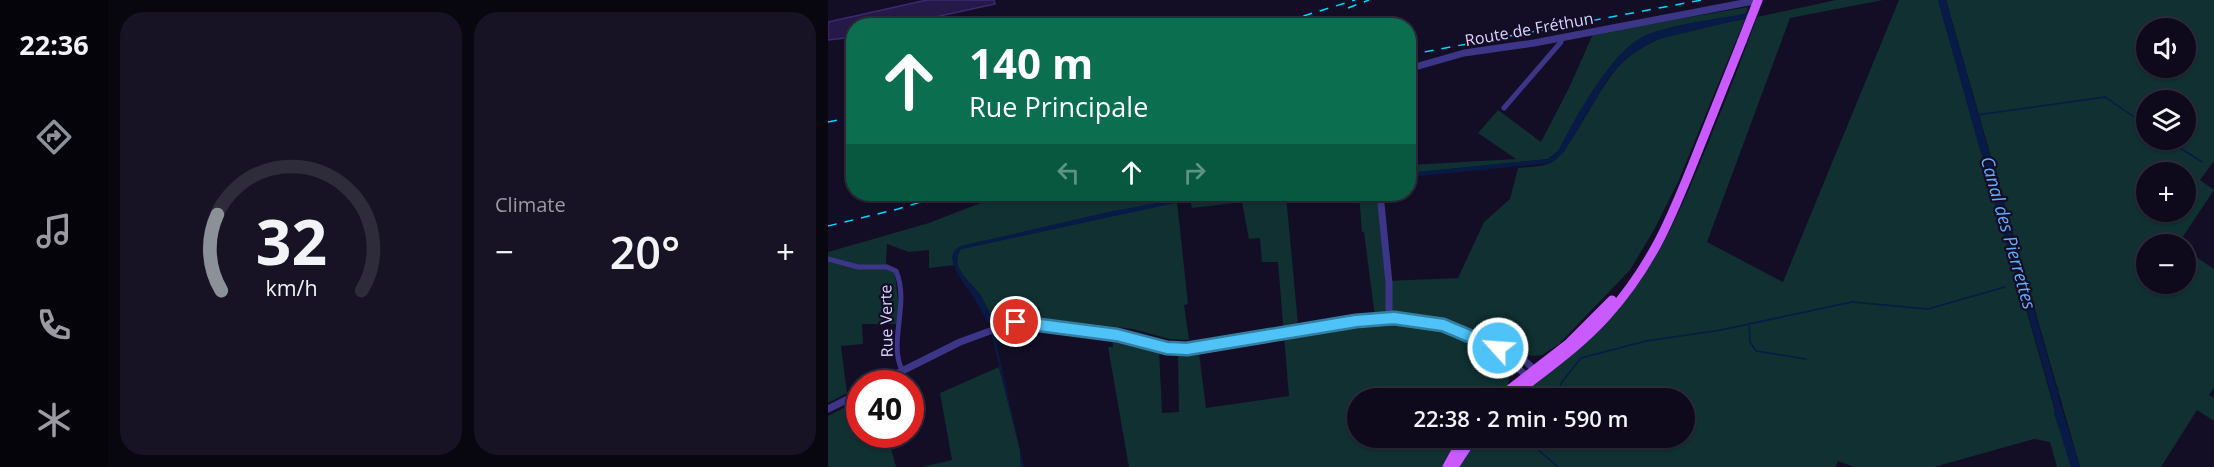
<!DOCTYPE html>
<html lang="en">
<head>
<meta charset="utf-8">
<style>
  body { margin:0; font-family:"Open Sans",sans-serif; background:#171325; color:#f1f3f6; height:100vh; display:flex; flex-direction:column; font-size:22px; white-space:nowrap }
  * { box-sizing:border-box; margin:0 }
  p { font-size:20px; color:#9b9aa3 }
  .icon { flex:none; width:33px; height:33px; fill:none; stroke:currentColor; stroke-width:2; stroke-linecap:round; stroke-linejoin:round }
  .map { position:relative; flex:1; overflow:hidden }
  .drawer { display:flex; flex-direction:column; gap:12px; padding:12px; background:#08060f; width:720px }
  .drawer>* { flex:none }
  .guide { position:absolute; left:18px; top:18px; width:570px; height:183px; border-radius:24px; box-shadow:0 2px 4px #0004,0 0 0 2px #2e2b3b; background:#0b6e4f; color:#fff; overflow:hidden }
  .tools { position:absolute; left:1308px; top:18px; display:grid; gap:12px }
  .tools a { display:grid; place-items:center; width:60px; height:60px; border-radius:50%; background:#0e0a1c; box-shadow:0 2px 4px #0004,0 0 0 2px #2e2b3b; font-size:30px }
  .speed { position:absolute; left:18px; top:370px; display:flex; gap:12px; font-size:30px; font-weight:700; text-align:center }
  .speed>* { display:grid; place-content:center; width:78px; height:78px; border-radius:50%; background:#0e0a1c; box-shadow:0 2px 4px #0004,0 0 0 2px #2e2b3b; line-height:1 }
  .speed .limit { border:9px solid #d22; background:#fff; color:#111 }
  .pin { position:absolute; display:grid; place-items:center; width:51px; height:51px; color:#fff; margin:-26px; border:3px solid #fff; border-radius:50%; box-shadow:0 2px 6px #0007 }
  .me { position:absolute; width:66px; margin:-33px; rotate:296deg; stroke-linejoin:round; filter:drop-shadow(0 0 4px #0008) }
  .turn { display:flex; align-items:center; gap:21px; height:126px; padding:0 24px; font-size:27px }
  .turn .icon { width:78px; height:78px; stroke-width:2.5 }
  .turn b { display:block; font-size:42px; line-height:51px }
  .lanes { display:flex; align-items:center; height:57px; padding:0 24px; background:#0003; justify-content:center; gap:30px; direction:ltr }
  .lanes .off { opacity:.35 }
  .big { font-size:45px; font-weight:600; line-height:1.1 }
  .drawer .tile { flex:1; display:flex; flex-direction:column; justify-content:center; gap:9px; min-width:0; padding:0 21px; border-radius:24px; background:#171325 }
  .drawer .dial { align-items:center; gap:0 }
  .dial svg { height:156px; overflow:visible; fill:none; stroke:#2e2b3b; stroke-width:7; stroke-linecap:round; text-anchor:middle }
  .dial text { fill:#f1f3f6; stroke:none }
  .heat { display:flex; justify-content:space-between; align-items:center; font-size:33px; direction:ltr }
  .drawer .tiles { flex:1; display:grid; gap:12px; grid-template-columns:repeat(2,1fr) }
  .trip { position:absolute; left:519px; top:388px; width:348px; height:60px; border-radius:30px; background:#0e0a1c; box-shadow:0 2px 4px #0004,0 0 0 2px #2e2b3b; font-weight:600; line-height:60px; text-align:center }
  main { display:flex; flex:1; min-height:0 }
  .tab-bar { display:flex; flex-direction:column; width:108px; justify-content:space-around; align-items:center; background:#06040b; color:#9b9aa3 }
  .tab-bar .icon { width:42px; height:42px }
  .tab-bar .on { color:#8c9099 }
  .tab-bar b { font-size:27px; color:#f1f3f6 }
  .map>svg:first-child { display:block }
  .green { fill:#103031; fill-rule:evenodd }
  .water { fill:#071b46 }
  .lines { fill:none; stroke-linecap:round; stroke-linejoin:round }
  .stream { stroke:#071b46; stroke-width:1.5 }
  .building { fill:#251948; stroke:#3c2975; stroke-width:1.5 }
  .minor { stroke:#3d3688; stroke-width:5 }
  .tertiary { stroke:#3d3688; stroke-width:7 }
  .primary { stroke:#c95aff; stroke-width:9 }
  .rail { stroke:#00d9fe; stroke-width:1.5; stroke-dasharray:9 8; stroke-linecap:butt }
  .primary-bridge { stroke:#c95aff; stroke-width:9 }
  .route-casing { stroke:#337fa1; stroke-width:15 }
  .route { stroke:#4fc3f7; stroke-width:10 }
  .labels { text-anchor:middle; stroke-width:4.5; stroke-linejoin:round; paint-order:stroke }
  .street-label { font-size:16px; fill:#dad3ff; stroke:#130e26 }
  .water-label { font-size:18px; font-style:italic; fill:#61aeff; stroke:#130e26 }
</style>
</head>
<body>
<main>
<nav class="tab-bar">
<b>22:36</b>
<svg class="icon on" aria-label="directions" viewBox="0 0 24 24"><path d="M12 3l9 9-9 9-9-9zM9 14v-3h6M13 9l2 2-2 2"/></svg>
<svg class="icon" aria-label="music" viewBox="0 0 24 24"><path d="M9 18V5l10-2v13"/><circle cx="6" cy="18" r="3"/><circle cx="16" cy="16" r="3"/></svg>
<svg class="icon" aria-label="phone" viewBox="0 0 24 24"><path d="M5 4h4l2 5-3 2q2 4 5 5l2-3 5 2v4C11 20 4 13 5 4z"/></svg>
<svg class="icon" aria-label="climate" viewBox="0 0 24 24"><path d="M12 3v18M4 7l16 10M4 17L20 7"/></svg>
</nav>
<section class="drawer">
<div class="tiles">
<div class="tile dial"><svg viewBox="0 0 100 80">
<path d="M14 69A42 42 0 1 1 86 69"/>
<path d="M14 69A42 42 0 0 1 12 30" stroke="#8c9099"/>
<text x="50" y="56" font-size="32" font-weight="700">32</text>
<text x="50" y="72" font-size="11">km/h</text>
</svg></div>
<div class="tile"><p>Climate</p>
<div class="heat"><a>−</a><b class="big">20°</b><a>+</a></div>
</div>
</div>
</section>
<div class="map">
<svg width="1386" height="467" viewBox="0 0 1386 467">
  <rect width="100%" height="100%" fill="#130e26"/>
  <path class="green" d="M1008 0H1055L962 18 879 242 955 282 1071 0H1110L1243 467H1229L1222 442 1206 439 1106 467H1026L1010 461 1007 467H631L650 438H856V399H688C723 370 757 345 787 312 833 261 858 198 883 136 899 96 915 57 929 17Z
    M1118 0H1386V161L1372 180 1386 190 1350 244H1318V284H1358V250L1386 269V387L1381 395 1386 398V421L1369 410 1333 467H1252ZM1318 28H1358V68H1318ZM1318 100H1358V140H1318ZM1318 172H1358V212H1318Z
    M920 7 918 14C889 20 842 24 815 37 783 53 748 117 731 150L720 159 581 173V165L688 159 650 133 670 110 713 142 741 88 765 34Z
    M917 19 850 182 826 230 802 270 731 344 714 355 703 356 665 334 657 349 677 363 682 373 680 385 664 399H530V438H630L614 467H301L280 347H285L284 338 331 349 334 413 351 412 350 355 371 353 378 408 461 396 450 262H434L432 238 421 239 414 202 364 208 362 200 413 194H466L458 195 471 335 517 327 548 325 536 232H534L531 194H550L558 281 630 278 656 222 682 199 690 168C700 167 713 167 722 163 744 153 771 82 797 60 830 31 875 27 917 19Z
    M176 194H349V199L133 246 124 257 127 265 101 268V250L81 252 59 244 58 263 67 274 71 310 69 324H34L35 344 13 346 19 393 0 403V252L101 223Z
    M349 202 360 304 356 305 361 340 341 339 305 329 185 315 168 319 165 322C161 312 156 299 149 291 140 280 121 265 133 249Z
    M171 367 192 450 193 467H94L124 460 112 393Z
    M31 400 32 435H69L63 448 68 467H0V416Z"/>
  <path class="water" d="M1110 0H1118L1229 390 1231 388 1230 396 1252 467H1243L1226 413 1227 408 1192 286 1180 250Z
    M921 13 919 18 827 40 797 59 779 80 736 152 723 163 581 177V173L720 159 731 150C748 117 783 52 816 36 844 24 890 19 921 13Z
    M379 194H413L356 201 133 249C121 265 140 280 149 291 156 299 161 312 165 322L160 323C154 313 149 303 143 293 135 282 112 255 133 246L285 211Z
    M163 333H166L196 467H193L192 450Z"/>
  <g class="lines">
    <path class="stream" d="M1149 115 1277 97 1318 125
      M1340 140 1374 162
      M921 324 922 342 928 351 978 359
      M726 399 734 382 753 358 818 341 893 330 1024 302 1100 309 1177 287
      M708 438V448L730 467"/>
  </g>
  <path class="building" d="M99 0H166L167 4 84 22V24L76 26H26V37L0 40V22Z"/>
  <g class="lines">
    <path class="minor" d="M676 108 733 42 732 38
      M0 259 30 267H59L68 271C82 303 60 342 74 370"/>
    <path class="tertiary" d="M580 69 636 53 706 43 931 0
      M552 194 561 283V318
      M677 355 701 379
      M48 384 132 342 184 323 289 335 339 348 359 349 528 321 579 318 611 324 636 332 696 360 709 372
      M0 409 32 393"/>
    <path class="primary" d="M669 399 741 343 784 300
      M681 399C714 372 749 349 778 317 825 265 845 214 870 151 885 114 899 78 914 41
      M619 467 635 438
      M626 467 645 438"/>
    <path class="rail" d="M520 8 541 0
      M443 26 527 0
      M580 55 874 0
      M0 122 26 117
      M0 226 70 209 118 194"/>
    <path class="primary-bridge" d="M914 41 930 0"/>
  </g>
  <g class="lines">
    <defs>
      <path id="route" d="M188 322 289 335 339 348 359 349 528 321 566 318 615 325 670 348"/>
    </defs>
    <use href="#route" class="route-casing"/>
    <use href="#route" class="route"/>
  </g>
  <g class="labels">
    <g class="street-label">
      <text transform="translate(701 29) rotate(-10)" y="6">Route de Fréthun</text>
      <text transform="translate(58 321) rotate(-91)" y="6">Rue Verte</text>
    </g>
    <g class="water-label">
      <text transform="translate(1180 233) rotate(74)" y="6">Canal des Pierrettes</text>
    </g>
  </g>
</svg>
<div class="tools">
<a><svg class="icon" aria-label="sound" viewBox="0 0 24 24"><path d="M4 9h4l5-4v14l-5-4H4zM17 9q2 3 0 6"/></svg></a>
<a><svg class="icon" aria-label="layers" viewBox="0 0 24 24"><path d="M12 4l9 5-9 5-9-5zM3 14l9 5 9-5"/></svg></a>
<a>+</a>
<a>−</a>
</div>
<div class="speed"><div class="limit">40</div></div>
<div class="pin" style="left:188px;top:322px;background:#d93025"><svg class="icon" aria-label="arrive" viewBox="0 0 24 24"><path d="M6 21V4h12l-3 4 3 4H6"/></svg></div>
<svg class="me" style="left:670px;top:348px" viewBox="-20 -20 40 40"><circle r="17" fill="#4fc3f7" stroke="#fff" stroke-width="3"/><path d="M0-11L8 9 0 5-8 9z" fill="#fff"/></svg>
<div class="trip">22:38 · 2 min · 590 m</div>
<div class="guide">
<div class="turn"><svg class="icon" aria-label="ahead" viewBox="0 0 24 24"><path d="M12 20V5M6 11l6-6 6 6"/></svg><div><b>140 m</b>Rue Principale</div></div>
<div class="lanes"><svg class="icon off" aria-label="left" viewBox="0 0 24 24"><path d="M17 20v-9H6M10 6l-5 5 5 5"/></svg><svg class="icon" aria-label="ahead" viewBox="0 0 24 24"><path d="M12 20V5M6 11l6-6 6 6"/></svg><svg class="icon off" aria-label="right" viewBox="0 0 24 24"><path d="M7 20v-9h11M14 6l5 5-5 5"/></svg></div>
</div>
</div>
</main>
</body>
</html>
